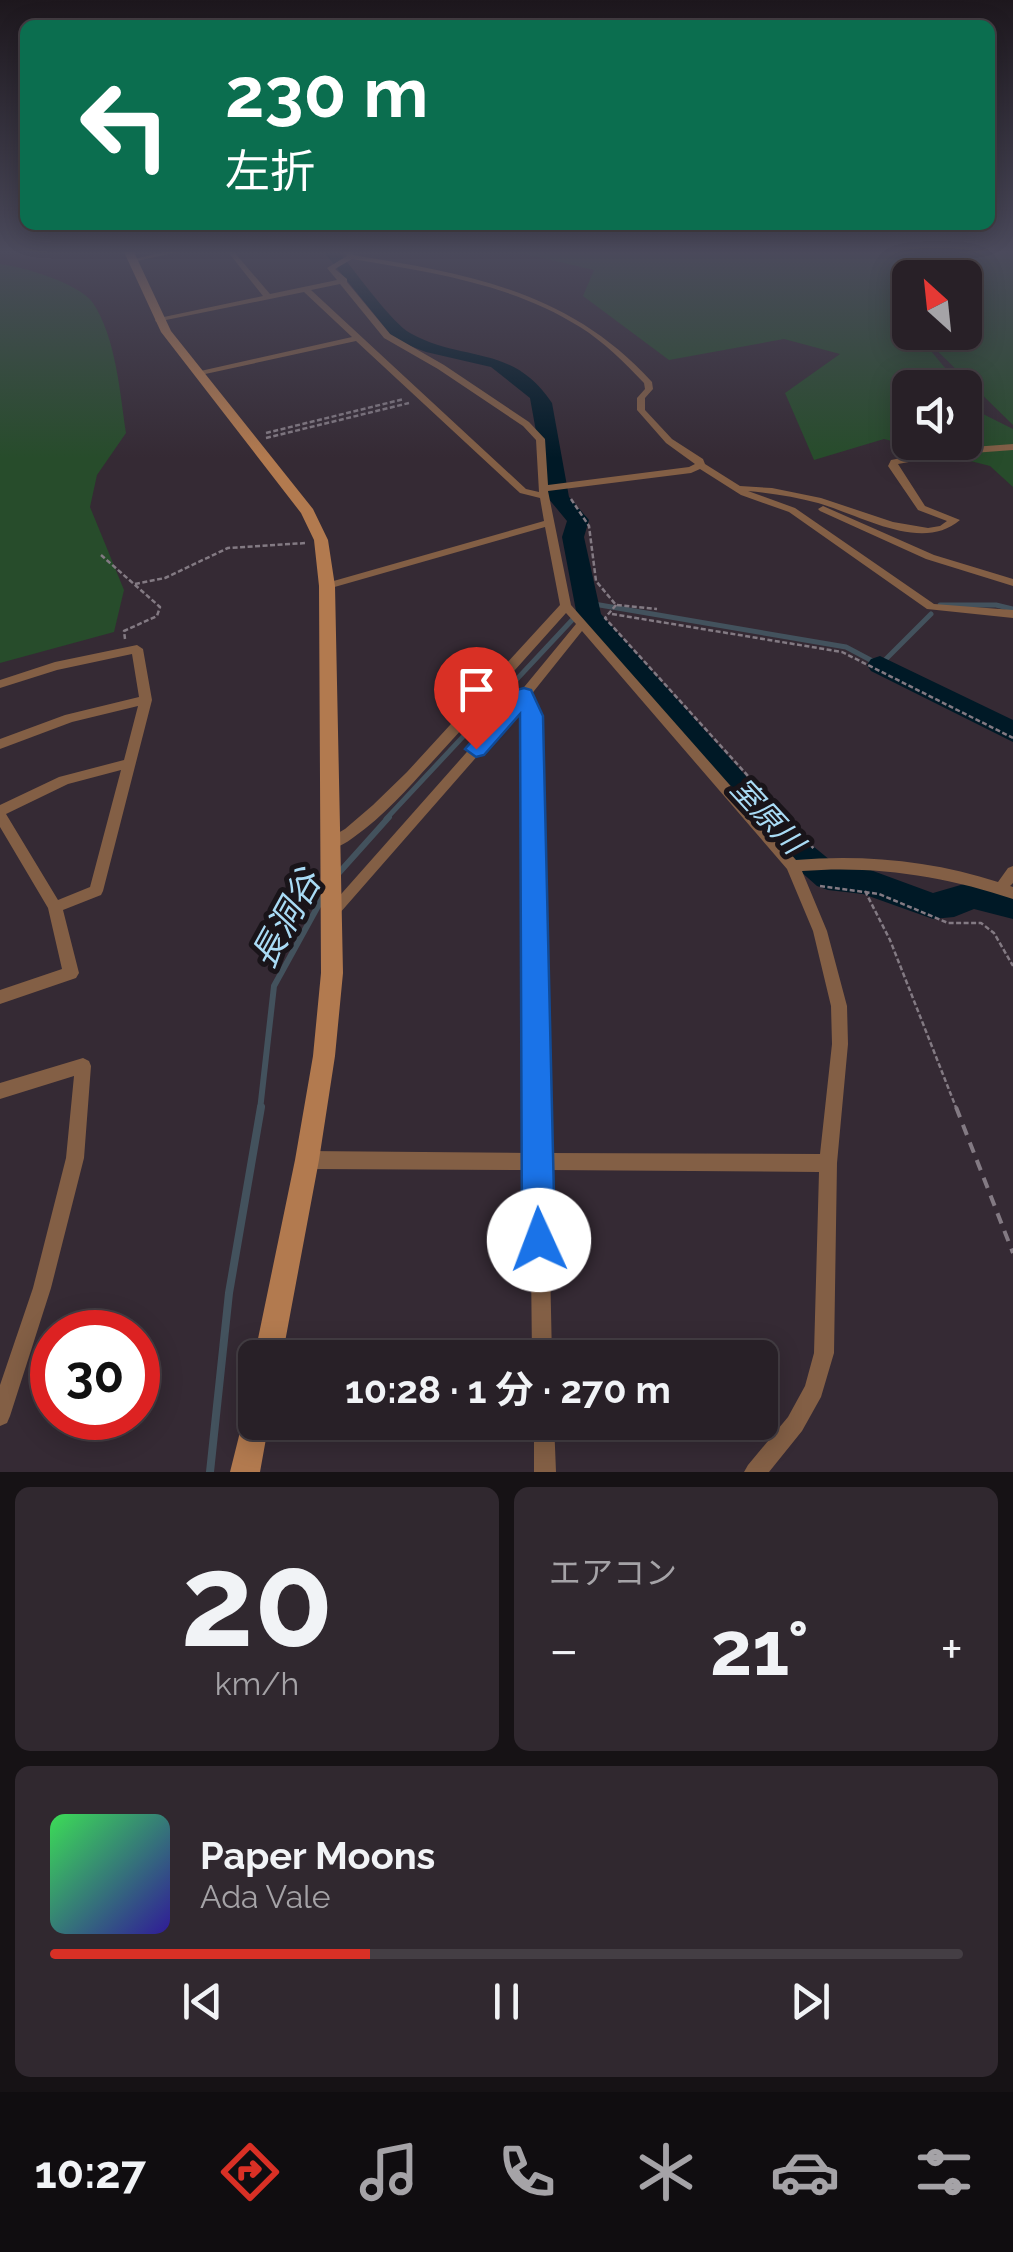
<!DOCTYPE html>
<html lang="ja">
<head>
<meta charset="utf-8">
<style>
  body { margin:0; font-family:Raleway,"Noto Sans JP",sans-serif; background:#30282f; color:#f1f3f6; height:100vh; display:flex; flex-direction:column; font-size:38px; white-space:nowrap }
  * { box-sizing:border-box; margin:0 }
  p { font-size:32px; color:#a5a3a7 }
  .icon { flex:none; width:55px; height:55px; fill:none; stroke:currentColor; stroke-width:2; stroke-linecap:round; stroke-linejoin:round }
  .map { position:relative; height:1472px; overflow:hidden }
  .drawer { display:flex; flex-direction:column; gap:15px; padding:15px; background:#161215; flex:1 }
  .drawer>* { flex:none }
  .banner { position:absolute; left:20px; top:20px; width:975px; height:210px; border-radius:15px; box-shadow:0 5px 25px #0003,0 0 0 2px #443e44; background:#0b6e4f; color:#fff; overflow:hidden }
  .needle { width:65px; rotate:333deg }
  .controls { position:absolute; left:892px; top:260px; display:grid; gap:20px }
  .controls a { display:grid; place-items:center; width:90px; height:90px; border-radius:15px; background:#282027; box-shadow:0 5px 25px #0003,0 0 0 2px #443e44; font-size:50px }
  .speed { position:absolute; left:30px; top:1310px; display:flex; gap:20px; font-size:50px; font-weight:700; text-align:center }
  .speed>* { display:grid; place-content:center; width:130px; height:130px; border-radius:50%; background:#282027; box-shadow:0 5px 25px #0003,0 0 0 2px #443e44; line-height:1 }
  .speed .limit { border:15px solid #d22; background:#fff; color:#111 }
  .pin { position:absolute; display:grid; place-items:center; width:85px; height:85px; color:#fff; margin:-102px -42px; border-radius:50% 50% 50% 0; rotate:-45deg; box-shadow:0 0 10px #0007 }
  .pin .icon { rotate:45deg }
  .me { position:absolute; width:110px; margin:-55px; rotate:358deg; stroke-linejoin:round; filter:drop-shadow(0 0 8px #0008) }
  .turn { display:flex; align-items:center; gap:35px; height:210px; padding:0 40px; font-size:45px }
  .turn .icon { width:130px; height:130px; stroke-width:2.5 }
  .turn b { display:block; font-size:70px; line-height:85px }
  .big { font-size:75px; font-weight:700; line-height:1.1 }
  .drawer .tile { flex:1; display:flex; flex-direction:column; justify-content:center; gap:15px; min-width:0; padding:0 35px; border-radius:15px; background:#30282f }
  .drawer .dial { align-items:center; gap:0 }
  .dial b { font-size:130px; line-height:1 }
  .song { display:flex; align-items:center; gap:30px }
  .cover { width:120px; height:120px; border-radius:15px; background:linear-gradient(135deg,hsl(130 70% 55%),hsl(250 70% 35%)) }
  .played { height:10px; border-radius:5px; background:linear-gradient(90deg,#d93025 35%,#443e44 35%) }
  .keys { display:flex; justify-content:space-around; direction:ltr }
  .heat { display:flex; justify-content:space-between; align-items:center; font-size:55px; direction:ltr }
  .drawer .tiles { flex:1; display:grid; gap:15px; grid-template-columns:1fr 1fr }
  .tile:last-child { grid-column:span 2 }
  .trip { position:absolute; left:238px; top:1340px; width:540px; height:100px; border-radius:15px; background:#282027; box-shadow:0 5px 25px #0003,0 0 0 2px #443e44; font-weight:700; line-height:100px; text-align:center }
  .tab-bar { display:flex; height:160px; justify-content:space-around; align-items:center; background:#100d10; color:#a5a3a7 }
  .tab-bar .icon { width:70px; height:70px }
  .tab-bar .on { color:#d93025 }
  .tab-bar b { font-size:45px; color:#f1f3f6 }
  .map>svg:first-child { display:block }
  .green { fill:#274c2b }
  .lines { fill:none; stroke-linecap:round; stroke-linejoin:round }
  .stream-far2 { stroke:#43525d; stroke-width:5 }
  .stream-far1 { stroke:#43525d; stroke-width:6 }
  .stream { stroke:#43525d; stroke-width:8 }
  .river { fill:#001926; fill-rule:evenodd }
  .path-far1 { stroke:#837a83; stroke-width:2.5; stroke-dasharray:5 2.5; stroke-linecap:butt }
  .path { stroke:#837a83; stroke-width:4; stroke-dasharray:11 8; stroke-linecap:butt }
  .street { fill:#835f45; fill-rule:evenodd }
  .secondary { fill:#b27a4f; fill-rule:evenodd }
  .route { fill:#1a73e8; stroke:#114b97; stroke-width:2.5 }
  .labels { text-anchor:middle; stroke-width:10; stroke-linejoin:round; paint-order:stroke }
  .water-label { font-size:30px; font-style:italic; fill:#a9dbf5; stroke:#191419 }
  .near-water-label { font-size:35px; font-style:italic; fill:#a9dbf5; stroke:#191419 }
</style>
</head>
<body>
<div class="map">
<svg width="1013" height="1472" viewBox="0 0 1013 1472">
  <rect width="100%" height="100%" fill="#352a34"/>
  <path class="green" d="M517 252H1013V425L919 333 965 332V278H910V332L916 333 961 387 910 388V442H965V393L981 413 1013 429V487L990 466 884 439 814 460 785 393 840 354 784 339 669 360 583 296 594 270Z
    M0 264C24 267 79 283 93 303 116 338 120 393 126 433L97 475 90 507 124 590 114 632 0 663Z"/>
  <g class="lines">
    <path class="stream-far2" d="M940 605H996L1013 609
      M386 819 588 603 846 647 880 665 931 614"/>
    <path class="stream-far1" d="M337 875 389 817
      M260 1110 274 986 323 897"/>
    <path class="stream" d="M210 1472 229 1293 261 1107"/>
    <path class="river" d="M324 252H339C355 271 392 323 410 333 463 363 512 343 552 403L569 497 589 520 584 537 601 614 796 832 836 865 865 868 933 893 971 882 1013 893V919L974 909 954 917 933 919 863 894 828 890 817 886 774 848 577 616 562 537 567 521 548 498 530 398 491 367 426 352 395 340Z
      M880 656 1013 720V742L871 671 867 665 871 659Z"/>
    <path class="path-far1" d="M266 433 404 399
      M266 438 409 403
      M571 499 589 526 596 581 616 605 657 609
      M101 555 160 607 157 616 124 631 125 639
      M135 584 165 578 228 548 306 543
      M616 605 605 618 815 850
      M612 614 842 652 1013 738
      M820 886 879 894 948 923H981L994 933 1013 966
      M865 891 890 940 957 1110"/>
    <path class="path" d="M956 1107 1013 1253"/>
    <path class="street" d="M165 252H178L132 262 129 260Z
      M228 252H234L270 294 337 280 327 268 347 256 345 252H351L353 255C469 274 569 291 652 382L653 389 645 398V410L672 439 703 459 705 464 740 486 772 488 821 498 893 522 928 528 940 526 947 521 918 510 888 466 891 460 946 449 1013 444V450L946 455 898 464 925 506 960 520C922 553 860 515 818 503 796 497 772 493 748 491L795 508 934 604 1013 610V618L927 609 789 512 741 495 700 469 691 473 548 491 571 605 796 860C862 854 935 861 998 882L1008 868 1013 866V883L1010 886 1013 887V899C946 876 873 865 802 871L827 931 847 1006 848 1044 837 1163 834 1353 821 1397 802 1431 769 1472H744L748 1465 788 1417 805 1386 814 1353 819 1172 548 1170 552 1358H532L530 1170 307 1169 301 1166 298 1160 301 1154 307 1151 530 1153 526 716 522 705 339 914 334 916 329 914 327 910 520 692 576 624 566 613C521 663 477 713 432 762 408 788 383 817 354 837 345 844 336 849 326 848L324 844 326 840 345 829 373 805 407 772 560 605 545 527 331 588H323L322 586 323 584 544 521 540 498 520 493 356 341 196 376V372L352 337 304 292 156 322 155 320 159 318 263 296ZM352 259C430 272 512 284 580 327 604 342 624 362 644 383L645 389 637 398V410L666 443 695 464 689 467 548 485 545 439 529 422 444 365 390 334 347 282V279L335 269ZM340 284 384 338 438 369 523 426 536 440 539 492 526 489 311 290ZM582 631 787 869 813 931 831 1006 832 1044 820 1154 547 1153 538 716 530 696Z
      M823 506 934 555 1013 579V586L926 559 820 511 818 509Z
      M137 645 143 649 152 700 103 891 101 895 63 910 79 973 76 978 0 1004V990L62 969 48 908 0 827V805L59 777 124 760 138 706 72 722 0 749V739L65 715 139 697 132 654 57 670 0 688V680L55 662ZM121 770 90 887 58 900 6 814 68 784Z
      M83 1058 89 1061 91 1066 84 1158 51 1288 10 1416 7 1423 0 1426V1385L33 1288 66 1158 74 1076 0 1099V1083Z
      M534 1422H554L556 1472H534Z"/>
    <path class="secondary" d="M124 252H134L171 331 313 509 328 540 335 586 343 973 335 1056 319 1160 282 1358H254L295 1160 313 1056 321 973 319 586 314 540 301 513 161 332Z
      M255 1408V1422H269L260 1472H230L245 1412Z"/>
  </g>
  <linearGradient id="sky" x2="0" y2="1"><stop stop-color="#1d171d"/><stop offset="0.55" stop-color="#4b4a5c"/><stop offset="1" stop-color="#4b4a5c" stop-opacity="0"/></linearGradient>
  <rect width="1013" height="458" fill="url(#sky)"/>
  <path class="route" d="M524 688 531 690 543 716 555 1240 551 1252 539 1257 527 1252 522 1240 520 714 484 755 476 757 465 749 516 690Z"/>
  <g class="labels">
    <g class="water-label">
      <text transform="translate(767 816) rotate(47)" y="10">室原川</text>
    </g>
    <g class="near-water-label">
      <text transform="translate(286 919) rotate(-61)" y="12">長洞谷</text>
    </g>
  </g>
</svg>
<div class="controls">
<a><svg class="needle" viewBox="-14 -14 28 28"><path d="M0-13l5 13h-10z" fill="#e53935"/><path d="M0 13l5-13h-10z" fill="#a5a3a7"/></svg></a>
<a><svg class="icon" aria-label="sound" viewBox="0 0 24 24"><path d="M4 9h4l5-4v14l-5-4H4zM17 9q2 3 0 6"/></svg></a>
</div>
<div class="speed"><div class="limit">30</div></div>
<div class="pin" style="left:476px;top:749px;background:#d93025"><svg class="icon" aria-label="arrive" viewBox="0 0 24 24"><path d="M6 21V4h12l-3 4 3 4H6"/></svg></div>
<svg class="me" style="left:539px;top:1240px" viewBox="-20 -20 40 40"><circle r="19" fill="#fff"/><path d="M0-13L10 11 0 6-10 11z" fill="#1a73e8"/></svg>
<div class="trip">10:28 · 1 分 · 270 m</div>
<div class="banner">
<div class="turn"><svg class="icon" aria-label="left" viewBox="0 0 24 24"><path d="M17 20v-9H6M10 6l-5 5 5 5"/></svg><div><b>230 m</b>左折</div></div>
</div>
</div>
<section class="drawer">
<div class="tiles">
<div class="tile dial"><b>20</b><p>km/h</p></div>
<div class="tile"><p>エアコン</p>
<div class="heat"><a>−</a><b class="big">21°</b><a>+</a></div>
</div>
<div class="tile">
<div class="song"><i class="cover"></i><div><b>Paper Moons</b><p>Ada Vale</p></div></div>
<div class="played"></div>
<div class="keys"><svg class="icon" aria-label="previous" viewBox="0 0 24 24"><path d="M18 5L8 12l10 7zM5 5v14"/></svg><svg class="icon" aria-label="pause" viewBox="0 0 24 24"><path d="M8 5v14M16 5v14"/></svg><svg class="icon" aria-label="next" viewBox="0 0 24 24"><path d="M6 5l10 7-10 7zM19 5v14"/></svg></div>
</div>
</div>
</section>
<nav class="tab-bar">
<b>10:27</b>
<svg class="icon on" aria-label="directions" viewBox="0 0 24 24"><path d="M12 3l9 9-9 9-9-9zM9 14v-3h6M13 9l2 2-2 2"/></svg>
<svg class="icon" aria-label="music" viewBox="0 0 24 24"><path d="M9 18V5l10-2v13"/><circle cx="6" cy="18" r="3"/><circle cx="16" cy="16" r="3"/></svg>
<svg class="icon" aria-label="phone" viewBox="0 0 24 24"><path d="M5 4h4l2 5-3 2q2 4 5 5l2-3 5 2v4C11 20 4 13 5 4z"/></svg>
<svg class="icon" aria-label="climate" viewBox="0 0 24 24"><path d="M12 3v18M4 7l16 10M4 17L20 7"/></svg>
<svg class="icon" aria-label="car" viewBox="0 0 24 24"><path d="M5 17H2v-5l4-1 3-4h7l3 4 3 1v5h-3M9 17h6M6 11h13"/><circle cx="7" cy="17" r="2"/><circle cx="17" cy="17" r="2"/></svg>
<svg class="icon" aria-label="filters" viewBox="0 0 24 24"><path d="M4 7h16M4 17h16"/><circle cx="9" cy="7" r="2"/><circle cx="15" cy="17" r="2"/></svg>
</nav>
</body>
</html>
